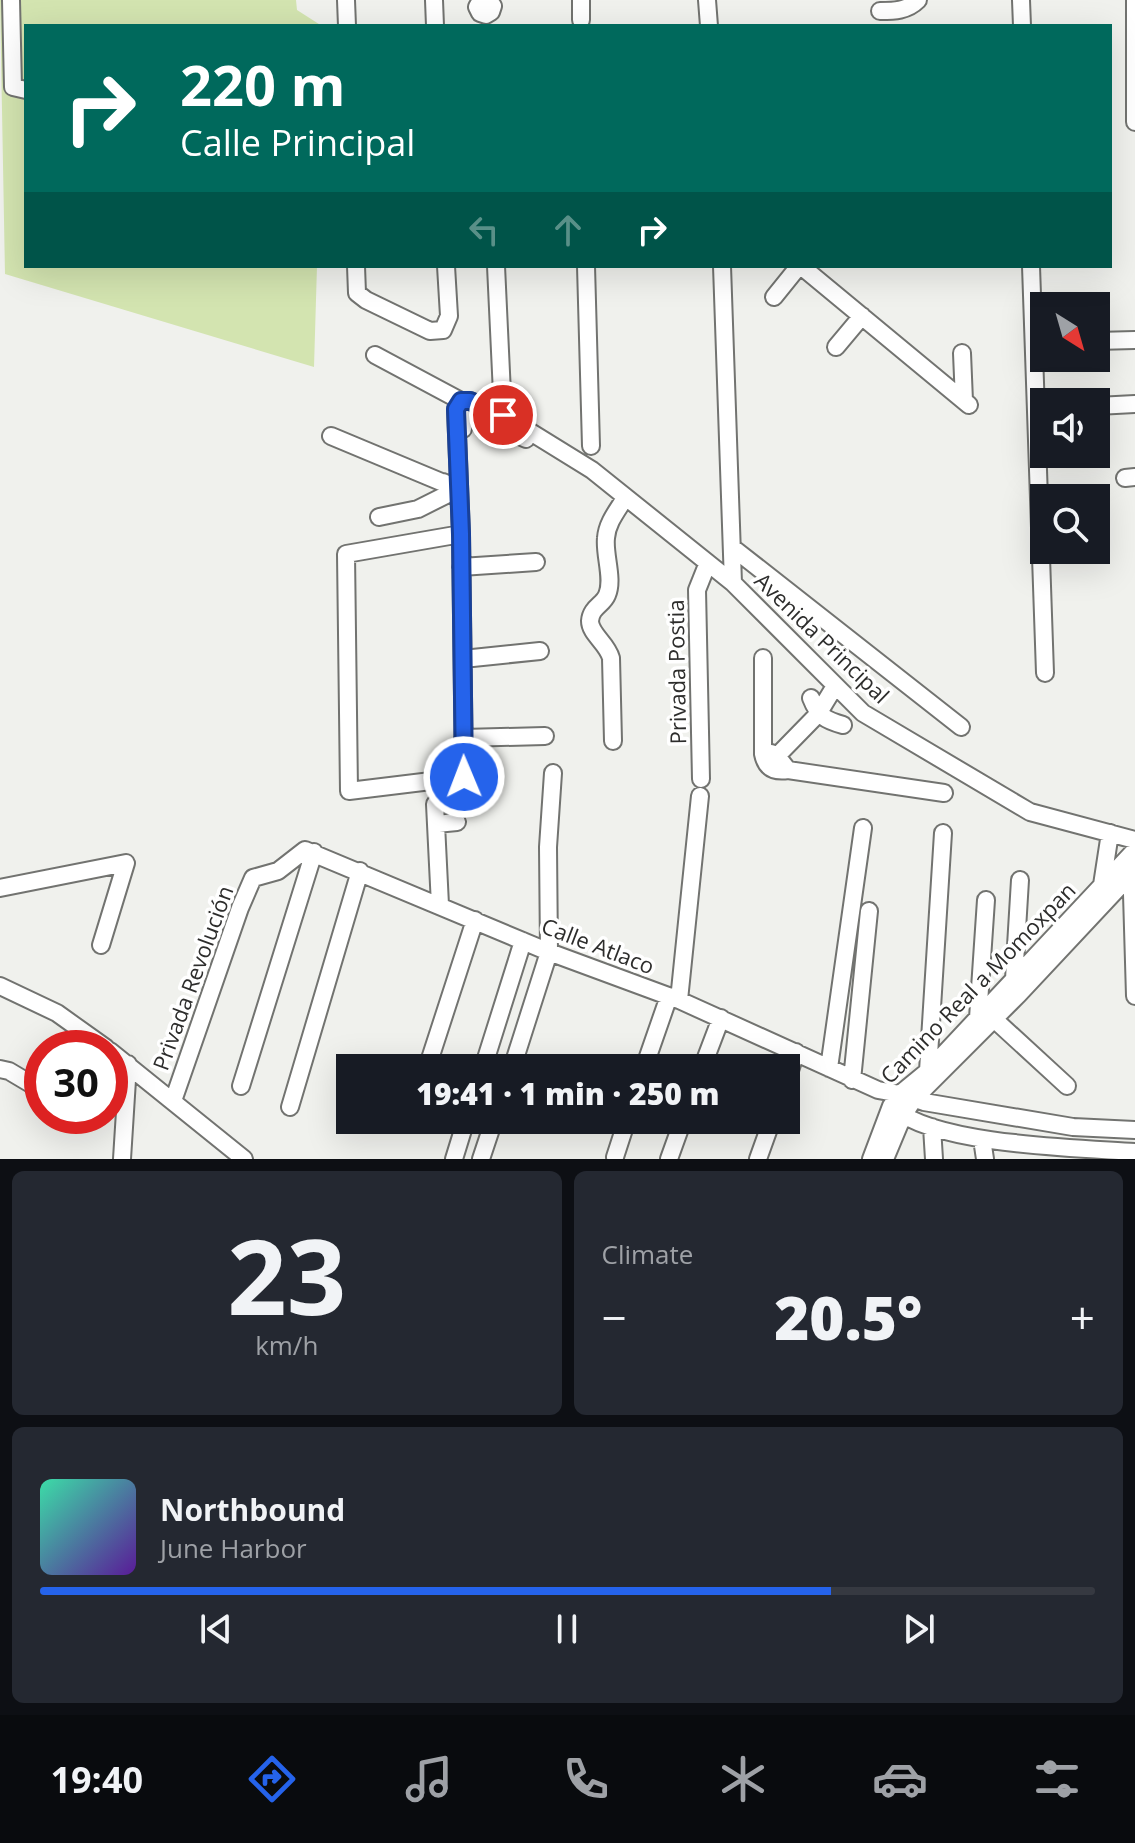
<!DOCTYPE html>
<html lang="en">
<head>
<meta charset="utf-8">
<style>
  body { margin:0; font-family:"Open Sans",sans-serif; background:#242831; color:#f1f3f6; height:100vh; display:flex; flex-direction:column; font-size:30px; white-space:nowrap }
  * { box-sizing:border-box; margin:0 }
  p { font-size:26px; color:#9ea1a6 }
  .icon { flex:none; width:44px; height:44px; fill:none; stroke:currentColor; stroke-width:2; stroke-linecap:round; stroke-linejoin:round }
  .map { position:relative; height:1159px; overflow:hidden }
  .side { display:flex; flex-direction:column; gap:12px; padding:12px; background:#0d0f14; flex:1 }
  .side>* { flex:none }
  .hud { position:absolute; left:24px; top:24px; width:1088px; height:244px; border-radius:0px; box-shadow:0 8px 32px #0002; background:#00695c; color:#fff; overflow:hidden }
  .needle { width:52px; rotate:143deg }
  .tools { position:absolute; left:1030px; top:292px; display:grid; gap:16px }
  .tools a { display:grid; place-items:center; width:80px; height:80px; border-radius:0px; background:#171b24; box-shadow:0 8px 32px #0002; font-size:40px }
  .speed { position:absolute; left:24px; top:1030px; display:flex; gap:16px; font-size:40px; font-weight:700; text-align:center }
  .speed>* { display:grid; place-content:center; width:104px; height:104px; border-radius:50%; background:#171b24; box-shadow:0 8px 32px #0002; line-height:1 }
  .speed .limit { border:12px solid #d22; background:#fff; color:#111 }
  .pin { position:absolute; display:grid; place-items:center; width:68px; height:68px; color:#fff; margin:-34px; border:4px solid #fff; border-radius:50%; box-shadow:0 2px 8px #0007 }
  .me { position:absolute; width:88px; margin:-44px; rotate:359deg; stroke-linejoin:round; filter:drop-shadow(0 0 6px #0008) }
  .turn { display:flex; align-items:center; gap:28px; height:168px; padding:0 24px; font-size:36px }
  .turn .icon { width:104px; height:104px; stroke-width:2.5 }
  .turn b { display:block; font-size:56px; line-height:68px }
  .lanes { display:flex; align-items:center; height:76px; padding:0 24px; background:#0003; justify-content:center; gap:40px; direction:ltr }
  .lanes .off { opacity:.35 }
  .big { font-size:60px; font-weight:800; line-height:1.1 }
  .side .widget { flex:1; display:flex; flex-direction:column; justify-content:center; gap:12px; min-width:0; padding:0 28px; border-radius:12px; background:#242831 }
  .side .dial { align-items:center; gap:0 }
  .dial b { font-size:104px; line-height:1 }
  .song { display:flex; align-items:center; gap:24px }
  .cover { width:96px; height:96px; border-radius:12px; background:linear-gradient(135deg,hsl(160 70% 55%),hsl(270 70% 35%)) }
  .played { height:8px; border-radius:4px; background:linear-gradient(90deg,#2563eb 75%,#363941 75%) }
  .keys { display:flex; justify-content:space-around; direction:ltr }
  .heat { display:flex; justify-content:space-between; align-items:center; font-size:44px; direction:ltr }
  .side .tiles { flex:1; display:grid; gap:12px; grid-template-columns:1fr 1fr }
  .widget:last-child { grid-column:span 2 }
  .trip { position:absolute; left:336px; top:1054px; width:464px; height:80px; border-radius:0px; background:#171b24; box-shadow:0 8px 32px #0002; font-weight:800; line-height:80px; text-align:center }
  .tab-bar { display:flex; height:128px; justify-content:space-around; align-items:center; background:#090b0e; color:#9ea1a6 }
  .tab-bar .icon { width:56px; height:56px }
  .tab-bar .active { color:#2563eb }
  .tab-bar b { font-size:36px; color:#f1f3f6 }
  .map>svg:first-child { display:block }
  .green { fill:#d3e4b0 }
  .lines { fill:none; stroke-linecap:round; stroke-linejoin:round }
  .minor-casing { stroke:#727370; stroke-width:20 }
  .minor { stroke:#fff; stroke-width:16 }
  .route-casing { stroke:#184099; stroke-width:20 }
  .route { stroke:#2563eb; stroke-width:14 }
  .labels { text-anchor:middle; stroke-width:7; stroke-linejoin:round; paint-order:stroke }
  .street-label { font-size:22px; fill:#2d2d2c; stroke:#fff }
</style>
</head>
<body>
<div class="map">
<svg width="1135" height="1159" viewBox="0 0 1135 1159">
  <rect width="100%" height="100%" fill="#f0f1ed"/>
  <path class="green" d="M0 0H296L297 10 322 26H26V266H317L314 367 5 274Z"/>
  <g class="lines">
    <defs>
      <path id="minor" d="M11 0 13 87 26 90
        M346 0 347 26
        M434 0 435 26
        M481 0 477 7 480 13 486 15 491 12 493 6 489 0
        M581 0V20
        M707 0 709 26
        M1021 0 1022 26
        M1135 0V122
        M880 11C894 11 907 11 918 0
        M356 266 357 293 366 300 430 331 443 330 449 316 446 266
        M496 266 503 415
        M586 266 591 446
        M722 266 733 583
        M801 266 969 405
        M1031 266 1045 673
        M774 297 799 266
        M1096 341 1135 340
        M836 347 862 316
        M962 353 964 401
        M375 355 461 401H470L503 415 592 470 733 583 863 713 1030 812 1135 840
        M1097 406 1135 404
        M463 429 464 411 526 439
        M331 436 458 489 443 482
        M1125 478 1135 477
        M379 517 418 509 458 489
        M461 534 346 554 349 791 464 777 461 534 456 409 461 401
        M733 548 961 727
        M461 567 536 562
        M463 659 540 651
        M811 698C818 716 825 720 843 725
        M463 738 545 736
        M613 741 611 658C607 643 590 634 590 621 591 607 603 605 607 595 614 579 604 555 606 538 607 523 617 511 625 498
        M771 753 777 756 788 770C774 772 766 769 763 754Z
        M763 754V658
        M777 756 818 714 835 686
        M788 770 944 793
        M701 779 697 590 707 565
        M435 804 440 905
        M436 824 457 822
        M1130 877 1132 894 1135 996
        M1102 885 1110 833
        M0 888 126 863 101 945
        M1014 979 1020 880
        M0 986 57 1013 106 1048
        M679 1000 700 796
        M978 1018 986 900
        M994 1019 1067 1086
        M110 1051 244 1159
        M427 1068 475 920
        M483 1068 523 941
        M512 1068 549 952 548 847 553 773
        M644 1068 669 996
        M702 1068 721 1018
        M829 1068 863 828
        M0 1069 9 1071 41 1090 42 1106
        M928 1071 943 833
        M852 1080 869 911
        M786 1083 796 1052
        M241 1086 314 852
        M173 1101 240 908 253 878 278 871 305 850 549 952 679 1000 878 1090 900 1094 924 1102 1073 1127 1135 1130
        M290 1107 360 871
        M895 1109C937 1145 1078 1148 1135 1152
        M932 1127 934 1159
        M982 1139 985 1159
        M615 1157 627 1120
        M122 1159 128 1064
        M454 1159 466 1120
        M481 1159 494 1120
        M669 1159 683 1120
        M758 1159 772 1120
        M871 1159 891 1106 900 1094 928 1071 1135 850
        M885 1159 903 1116 914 1099 1019 994 1135 870"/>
    </defs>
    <use href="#minor" class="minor-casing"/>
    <use href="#minor" class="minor"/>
  </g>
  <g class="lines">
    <defs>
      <path id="route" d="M464 777 461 534 456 409 461 401H470L503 415"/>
    </defs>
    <use href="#route" class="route-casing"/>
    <use href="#route" class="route"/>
  </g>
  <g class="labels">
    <g class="street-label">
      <text transform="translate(822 638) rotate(44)" y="8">Avenida Principal</text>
      <text transform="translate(677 672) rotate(-91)" y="8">Privada Postia</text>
      <text transform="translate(598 946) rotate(21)" y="8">Calle Atlaco</text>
      <text transform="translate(193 978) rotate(-70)" y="8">Privada Revolución</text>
      <text transform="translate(978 983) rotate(-46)" y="8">Camino Real a Momoxpan</text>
    </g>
  </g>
</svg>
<div class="tools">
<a><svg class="needle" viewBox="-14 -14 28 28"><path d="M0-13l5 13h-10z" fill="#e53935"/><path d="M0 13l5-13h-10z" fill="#9ea1a6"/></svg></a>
<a><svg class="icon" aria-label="sound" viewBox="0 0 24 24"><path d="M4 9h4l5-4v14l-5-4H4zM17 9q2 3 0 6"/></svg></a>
<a><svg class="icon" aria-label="search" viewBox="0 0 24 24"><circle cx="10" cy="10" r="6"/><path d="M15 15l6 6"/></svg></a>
</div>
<div class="speed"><div class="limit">30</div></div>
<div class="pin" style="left:503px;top:415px;background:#d93025"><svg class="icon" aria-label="arrive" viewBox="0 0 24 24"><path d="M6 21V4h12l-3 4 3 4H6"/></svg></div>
<svg class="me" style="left:464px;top:777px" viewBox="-20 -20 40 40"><circle r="17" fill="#2563eb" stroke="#fff" stroke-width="3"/><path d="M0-11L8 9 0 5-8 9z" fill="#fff"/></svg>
<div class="trip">19:41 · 1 min · 250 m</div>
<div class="hud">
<div class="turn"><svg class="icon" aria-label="right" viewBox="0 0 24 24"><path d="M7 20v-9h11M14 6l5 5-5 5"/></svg><div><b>220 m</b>Calle Principal</div></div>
<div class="lanes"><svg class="icon off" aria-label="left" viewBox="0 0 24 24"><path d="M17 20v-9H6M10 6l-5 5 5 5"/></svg><svg class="icon off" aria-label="ahead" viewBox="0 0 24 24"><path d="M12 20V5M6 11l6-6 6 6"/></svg><svg class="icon" aria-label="right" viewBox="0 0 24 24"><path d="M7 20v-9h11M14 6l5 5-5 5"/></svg></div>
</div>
</div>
<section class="side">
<div class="tiles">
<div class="widget dial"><b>23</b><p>km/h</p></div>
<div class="widget"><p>Climate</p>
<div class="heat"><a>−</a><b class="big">20.5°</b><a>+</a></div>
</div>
<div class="widget">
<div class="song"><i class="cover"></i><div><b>Northbound</b><p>June Harbor</p></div></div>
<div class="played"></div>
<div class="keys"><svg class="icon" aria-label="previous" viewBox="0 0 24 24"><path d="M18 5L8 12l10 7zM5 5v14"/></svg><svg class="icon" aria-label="pause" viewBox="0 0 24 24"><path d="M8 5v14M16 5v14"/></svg><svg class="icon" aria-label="next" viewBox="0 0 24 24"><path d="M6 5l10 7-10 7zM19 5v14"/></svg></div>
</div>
</div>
</section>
<nav class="tab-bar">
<b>19:40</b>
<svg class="icon active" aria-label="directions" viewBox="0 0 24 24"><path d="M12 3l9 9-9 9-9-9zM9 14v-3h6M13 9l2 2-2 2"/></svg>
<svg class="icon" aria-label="music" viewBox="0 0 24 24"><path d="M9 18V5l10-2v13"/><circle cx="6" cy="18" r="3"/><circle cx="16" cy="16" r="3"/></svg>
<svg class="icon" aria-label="phone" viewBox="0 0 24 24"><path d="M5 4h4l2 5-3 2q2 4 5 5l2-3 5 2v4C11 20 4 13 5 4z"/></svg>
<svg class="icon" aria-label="climate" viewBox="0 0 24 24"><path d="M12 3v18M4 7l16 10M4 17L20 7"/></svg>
<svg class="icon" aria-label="car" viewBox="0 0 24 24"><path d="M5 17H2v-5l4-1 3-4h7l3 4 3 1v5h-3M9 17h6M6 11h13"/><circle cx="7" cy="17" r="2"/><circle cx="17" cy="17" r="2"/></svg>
<svg class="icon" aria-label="filters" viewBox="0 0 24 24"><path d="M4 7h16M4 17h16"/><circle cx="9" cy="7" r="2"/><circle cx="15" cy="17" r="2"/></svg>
</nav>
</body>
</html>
